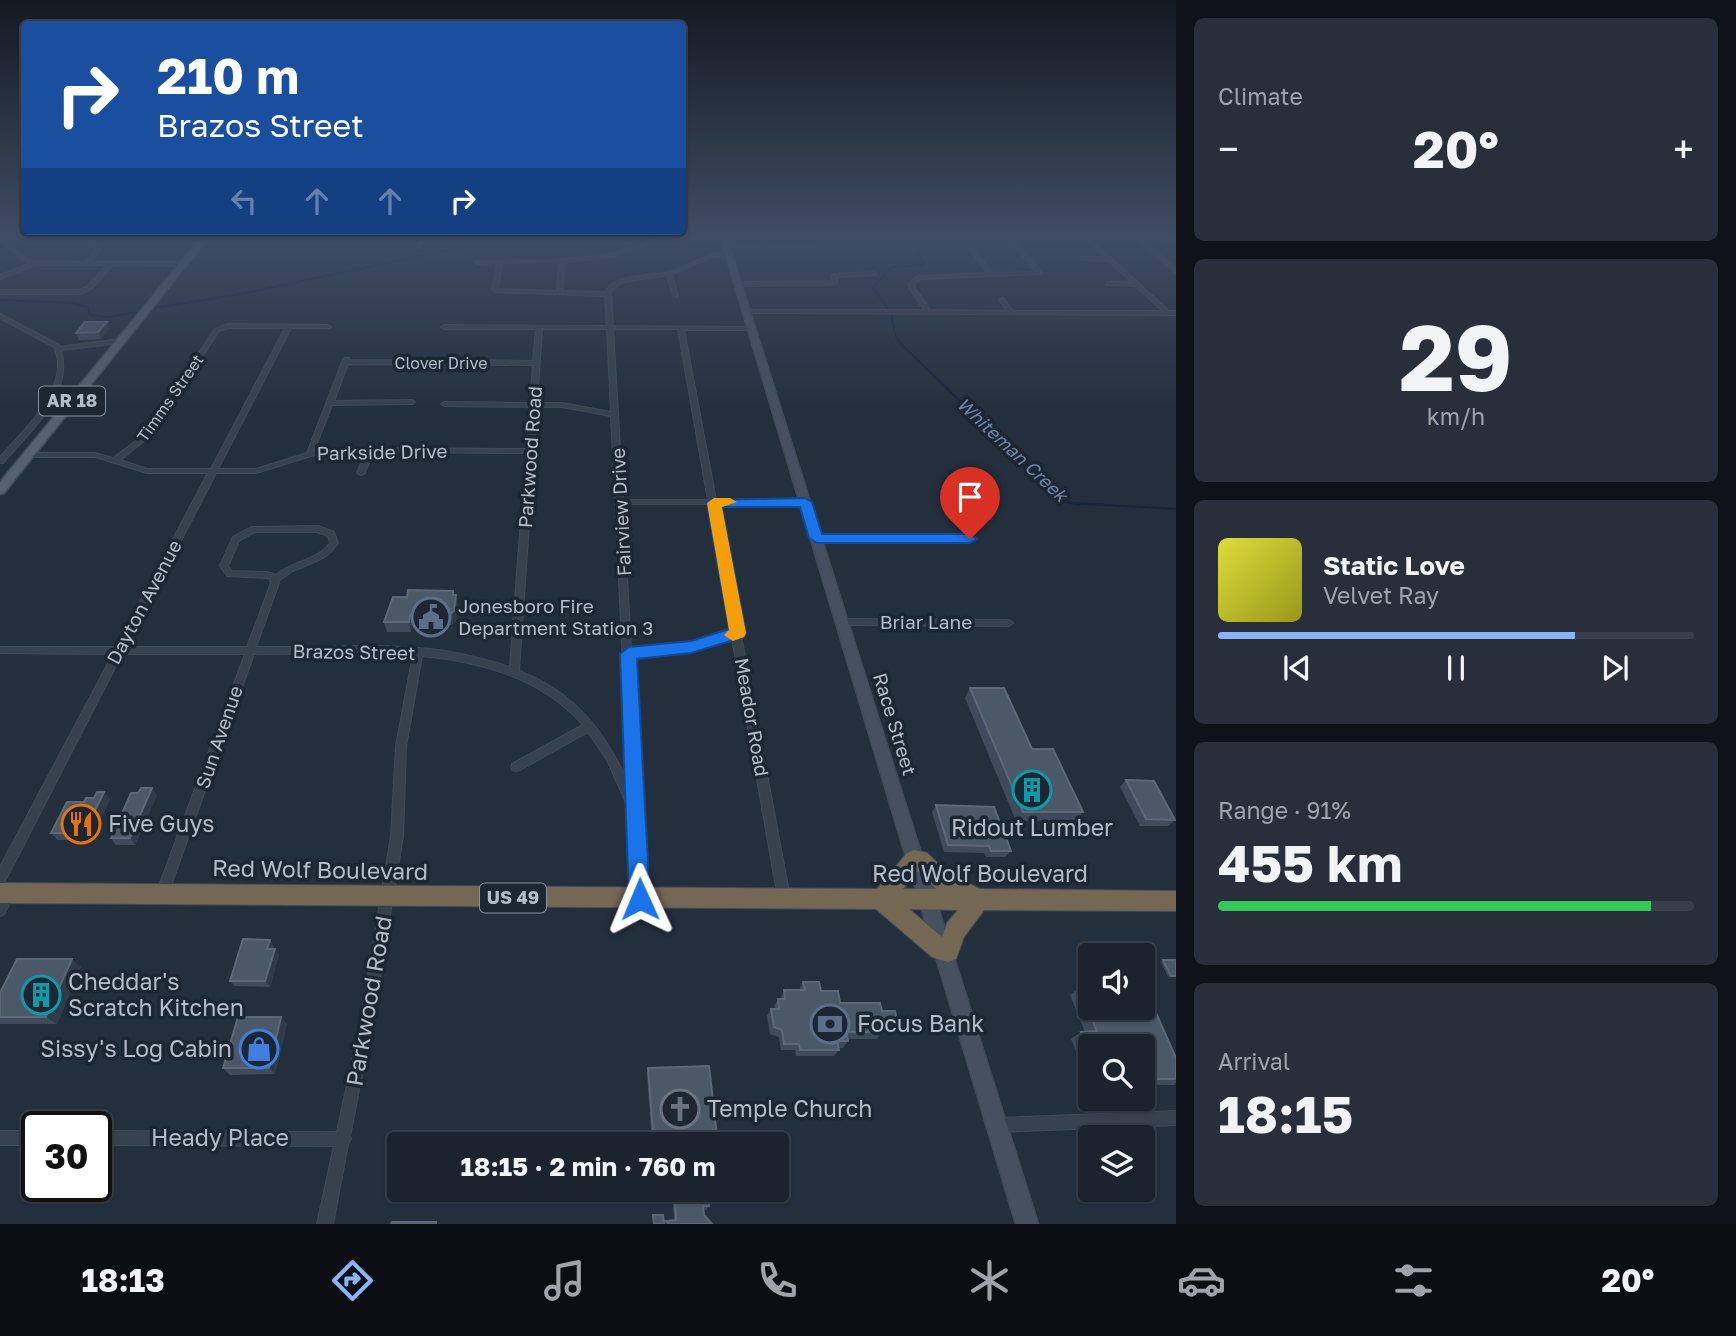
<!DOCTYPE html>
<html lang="en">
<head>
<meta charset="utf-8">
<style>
  body { margin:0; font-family:"Golos Text",sans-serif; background:#282f3a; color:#f1f3f6; height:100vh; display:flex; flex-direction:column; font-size:26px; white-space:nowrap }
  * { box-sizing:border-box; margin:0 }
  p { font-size:23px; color:#a0a4aa }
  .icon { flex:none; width:38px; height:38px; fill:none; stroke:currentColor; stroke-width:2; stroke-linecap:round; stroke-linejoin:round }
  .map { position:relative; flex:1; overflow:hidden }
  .sheet { display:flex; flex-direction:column; gap:18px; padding:18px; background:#0f1319; width:560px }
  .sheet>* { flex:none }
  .guide { position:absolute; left:21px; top:21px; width:665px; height:214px; border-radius:7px; box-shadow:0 2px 5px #0004,0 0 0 2px #39404a; background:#1a4fa0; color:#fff; overflow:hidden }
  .fabs { position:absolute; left:1078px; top:943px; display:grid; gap:14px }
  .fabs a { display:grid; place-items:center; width:77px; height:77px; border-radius:7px; background:#1b232e; box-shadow:0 2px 5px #0004,0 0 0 2px #39404a; font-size:35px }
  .speed { position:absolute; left:21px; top:1111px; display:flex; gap:14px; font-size:35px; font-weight:700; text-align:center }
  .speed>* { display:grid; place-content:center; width:91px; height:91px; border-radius:50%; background:#1b232e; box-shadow:0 2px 5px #0004,0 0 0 2px #39404a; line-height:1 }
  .speed .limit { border:4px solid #111; border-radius:10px; background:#fff; color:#111 }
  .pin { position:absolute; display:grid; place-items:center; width:60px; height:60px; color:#fff; margin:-72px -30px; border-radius:50% 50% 50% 0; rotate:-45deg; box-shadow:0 0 7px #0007 }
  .pin .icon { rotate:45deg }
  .me { position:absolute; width:77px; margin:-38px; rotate:359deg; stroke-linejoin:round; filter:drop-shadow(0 0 5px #0008) }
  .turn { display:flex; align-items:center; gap:24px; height:147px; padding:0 21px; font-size:32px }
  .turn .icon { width:91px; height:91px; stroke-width:2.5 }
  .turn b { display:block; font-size:49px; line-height:60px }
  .lanes { display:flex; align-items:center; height:66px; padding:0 21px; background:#0003; justify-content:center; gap:35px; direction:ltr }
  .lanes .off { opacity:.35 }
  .big { font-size:52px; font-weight:700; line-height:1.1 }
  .sheet .card { flex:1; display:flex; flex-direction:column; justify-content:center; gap:10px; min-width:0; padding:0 24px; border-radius:10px; background:#282f3a }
  .sheet .dial { align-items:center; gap:0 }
  .dial b { font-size:91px; line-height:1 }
  .song { display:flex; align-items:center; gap:21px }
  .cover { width:84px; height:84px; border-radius:10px; background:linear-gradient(135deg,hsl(60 70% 55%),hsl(60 70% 35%)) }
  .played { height:7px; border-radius:4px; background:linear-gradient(90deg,#8ab4f8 75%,#39404a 75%) }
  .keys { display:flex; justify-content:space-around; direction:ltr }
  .heat { display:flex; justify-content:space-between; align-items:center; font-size:38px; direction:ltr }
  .charge { height:10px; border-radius:5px; background:linear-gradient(90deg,#34c759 91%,#39404a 0) }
  .trip { position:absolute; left:387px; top:1132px; width:402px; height:70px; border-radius:7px; background:#1b232e; box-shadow:0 2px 5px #0004,0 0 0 2px #39404a; font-weight:700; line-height:70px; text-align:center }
  .dock { display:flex; height:112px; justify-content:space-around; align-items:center; background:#0b0e12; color:#a0a4aa }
  .dock .icon { width:49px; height:49px }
  .dock .on { color:#8ab4f8 }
  .dock b { font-size:32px; color:#f1f3f6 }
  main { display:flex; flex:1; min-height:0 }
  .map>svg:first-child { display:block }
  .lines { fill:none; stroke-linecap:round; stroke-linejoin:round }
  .stream-far1 { stroke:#17263c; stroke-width:2 }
  .stream { stroke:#17263c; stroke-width:2.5 }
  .street-casing { stroke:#414a57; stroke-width:2 }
  .secondary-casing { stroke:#414a57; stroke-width:3 }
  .primary-casing { stroke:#414a57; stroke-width:3 }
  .highway-casing { stroke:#434c59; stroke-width:2 }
  .street { fill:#38414e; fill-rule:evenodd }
  .secondary { fill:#465061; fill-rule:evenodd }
  .primary { fill:#56606e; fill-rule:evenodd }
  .highway { fill:#746855; fill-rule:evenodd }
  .rail-casing { stroke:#5a6575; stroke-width:3.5 }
  .rail { stroke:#1d2633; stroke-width:2; stroke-dasharray:5; stroke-linecap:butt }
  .wall { fill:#3f4b5c }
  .shaded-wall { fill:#2f3b4b }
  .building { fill:#4b5868; stroke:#5c6777; stroke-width:2 }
  .route { fill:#1a73e8; stroke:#114b97; stroke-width:2 }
  .slow { fill:#f59e0b }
  .labels { text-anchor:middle; stroke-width:7; stroke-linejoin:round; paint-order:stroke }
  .far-street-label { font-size:16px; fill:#b4bcc9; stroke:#1d2633 }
  .shield { fill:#1d2633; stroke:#878f9c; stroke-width:2 }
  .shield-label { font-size:18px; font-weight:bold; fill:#b4bcc9 }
  .far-water-label { font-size:18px; font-style:italic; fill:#6d86a8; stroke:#1d2633 }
  .street-label { font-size:19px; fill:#b4bcc9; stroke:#1d2633 }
  .poi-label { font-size:19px; fill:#b4bcc9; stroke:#1d2633; text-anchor:start }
  .near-poi-label { font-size:23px; fill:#b4bcc9; stroke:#1d2633; text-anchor:start }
  .near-street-label { font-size:23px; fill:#b4bcc9; stroke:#1d2633 }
</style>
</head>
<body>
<main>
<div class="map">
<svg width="1176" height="1224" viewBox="0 0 1176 1224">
  <rect width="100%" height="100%" fill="#242f3e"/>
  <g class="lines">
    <path class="stream-far1" d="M911 236 915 245
      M0 300 72 303 88 307 90 315 108 317 143 311
      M149 309 246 293 462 247 605 236
      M889 310 873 288 891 267 924 265 917 248
      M891 314 896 337 901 344 1063 501 1079 505"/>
    <path class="stream" d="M1070 503 1176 509"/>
    <defs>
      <path id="street" d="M83 236H88L100 250 91 262H183L186 264 183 266 113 265 91 289 80 294H0V290H79L87 287 107 265H35L0 279V275L30 263 23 260 0 241V238L27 258 35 261 85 262 95 250Z
        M421 236H425L421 247 419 248 417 247Z
        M658 236H664C635 255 599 260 564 262L563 291 606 292C608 286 612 284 618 281 634 273 656 276 673 271 692 265 711 249 732 254L713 257 672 274 678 297 673 296 667 275 624 282 612 289 611 294 613 326 754 327V329L752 330H684L716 500H805L809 502 805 504H717L740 630 742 633 741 635 790 898 788 902 784 904 780 902 778 898 732 638 669 654 632 657 646 897 644 901 640 903 636 901 634 897 630 811 607 760 588 732 520 770 516 771 512 770 511 767 512 764 583 725C542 678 482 662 422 656L406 746 403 836 373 1018 350 1136 351 1139 348 1144 333 1224H317L334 1146 96 1145V1131L337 1132 361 1018 391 836 396 746 413 655 374 653 254 654 168 894 166 898 162 900 158 898 156 894 245 654H122L4 883 0 884V867L113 654 0 653V647H116L208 473H147L95 457H28L24 455 28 453H95L113 458 144 435 215 329 227 324 328 325 331 327 330 328H291L218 469H256L307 453 342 362 345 358H349L350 360 533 361 536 329H444L441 327 444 325 607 326 605 296 495 292 492 289 497 263 478 264 476 263V261L548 260 598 256 620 251 641 245ZM559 262 557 291 498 289 502 263ZM228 328H285L211 469H147L120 460 149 437 219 331ZM542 329H607L611 412 562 403H537ZM613 329H678L708 500H623ZM348 364 533 365 530 403 444 402 441 404 444 406 530 407 527 449 324 448 314 451 332 405 412 404 415 402 412 400 334 401ZM537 407H562L611 416 629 784C610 744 587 707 548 685 539 679 528 675 519 670ZM324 452H366L357 473 361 475 365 473 373 452 526 453 510 667C489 660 468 655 446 651 384 642 319 648 256 647L279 583 278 581C283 578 288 574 293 571 312 562 326 561 338 543L334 532 318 526 251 527 233 537 220 566 227 576 267 578 270 579 271 583 247 647H126L216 473H256ZM623 504H709L731 631 669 648 631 650ZM255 532H317L328 536 330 543C317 561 292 561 276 575L267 572 232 571 228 566 239 541Z
        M1006 236H1011L1042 272V274L920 279 915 283V288L930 310 1007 311 999 300 1002 298 1004 299 1013 311H1163L1135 286 1107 285 1106 284 1109 282H1132L1108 261 1081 260V258L1083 257H1104L1082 236H1087L1169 311H1176V315L746 313 743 311 744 310H924L909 288V283L917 276 988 273 967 247H726L724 246 726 245 1012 244ZM1014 246 1036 272 993 273 971 247Z
        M1133 236H1138L1176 268V273Z
        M1145 236H1154L1176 242V244Z
        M874 272 877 274 876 275 837 277V283L831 285 738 286 735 284 738 282 831 281H832L831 276 834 274Z
        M0 314 59 345 60 347 120 339 123 341 120 343 61 350C74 395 29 432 3 463H0V457C22 432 59 399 58 363 58 358 56 352 54 347L0 318Z
        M817 536H970L974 539 970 542 814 541 813 539 814 537Z
        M843 619 1009 620 1013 623 1009 626 843 625 839 622Z
        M8 889 12 891 14 895 4 914 0 916C0 906 0 894 8 889Z
        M1176 1111V1125L997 1132 992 1130 990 1125 992 1120 997 1118Z
        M0 1131H37V1145H0Z"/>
      <path id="secondary" d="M720 236H726L1038 1224H1016Z"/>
      <path id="primary" d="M202 236H210L4 493 0 494V482Z"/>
      <path id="highway" d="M914 850 927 853 949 874 980 889 1176 891V911L984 910 964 937 956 959 948 962 932 957 876 909 0 903V883L877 889 907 853ZM918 871 935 888 937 889H903ZM909 909 958 910 947 923 942 937Z"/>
    </defs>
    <use href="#street" class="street-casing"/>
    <use href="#secondary" class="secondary-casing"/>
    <use href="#primary" class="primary-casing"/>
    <use href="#highway" class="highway-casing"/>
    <use href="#street" class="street"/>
    <use href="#secondary" class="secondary"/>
    <use href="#primary" class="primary"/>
    <use href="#highway" class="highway"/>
    <defs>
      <path id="rail" d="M1167 236 1176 238"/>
    </defs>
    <use href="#rail" class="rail-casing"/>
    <use href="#rail" class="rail"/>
  </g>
  <path class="wall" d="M110 328 101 339 79 340 76 333Z
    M453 591 458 604 456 621 451 625H412L411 632H387L384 622 407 597Z
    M970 688 1083 812 1076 821H1016L965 698Z
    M1126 780 1175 820 1168 826H1140L1120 787Z
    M138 793 157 795 135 845H116L111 838Z
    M110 799 90 840H58L51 833 84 802Z
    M936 805 1011 851 1005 857H986L984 853 944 852 932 812Z
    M274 946 273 949 279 955 270 987 235 986 230 981Z
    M1163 960H1176V977H1168L1161 962Z
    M81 967 57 1024H0V993Z
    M803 982 821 991 840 1003 882 1011 898 1024 892 1031 882 1033 877 1039H847L848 1041 843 1048H839V1050L834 1056H796L795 1050H781L779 1037 770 1034 767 1016 771 1009H775L774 1006 778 999H781L784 990H799Z
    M1079 988 1176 1058V1083L1174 1085H1143V1046H1090V1085L1071 1039 1081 1032H1085L1070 995Z
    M281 1017 287 1024 275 1074 230 1075 223 1068Z
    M648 1068 718 1144H652L647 1074Z
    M672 1190H707L709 1206 706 1210H704V1215L712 1224H665L666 1221 674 1220Z"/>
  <path class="shaded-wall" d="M107 322 110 328 101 339 98 332Z
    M456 595 458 604 456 621 451 625 449 615Z
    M410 615 412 625 411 632 409 622Z
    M152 788 157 795 135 845 130 838Z
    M104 792 110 799 90 840 84 833Z
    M270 940 274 946 272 955 267 949Z
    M275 949 279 955 270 987 265 981Z
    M72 959 81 967 57 1024 46 1017Z
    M281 1017 287 1024 275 1074 269 1068Z
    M898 1024 892 1031 882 1033 881 1028Z"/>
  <path class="building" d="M85 322H107L98 332 76 333Z
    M408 590 453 591V595H456L454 611 449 615H410L409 622H384L393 597H407Z
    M970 688H1004L1032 749H1053L1083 812H1023Z
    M1126 780 1154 781 1175 820 1146 819Z
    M141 788H152L130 838H111L131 793H138Z
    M97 792H104L84 833H51L67 802H84L86 798H94Z
    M936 805 994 807 1011 851H991L989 846 948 845Z
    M243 939 270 940 267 949H275L265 981H230Z
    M17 959H72L46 1017H0V993Z
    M1163 960H1176V976H1171Z
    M803 982H819L821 991H838L840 1003H880L882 1011H895L898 1024 881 1028 882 1032H846L848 1041H837L839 1050H800L799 1044H784L782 1030 774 1027 771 1009H779L778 999H785L784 990H805Z
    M1090 987V1008H1143V988H1145L1176 1058V1079H1143V1046H1090V1055L1081 1032 1097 1031 1079 988Z
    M238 1017H281L269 1068H223Z
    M709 1066 718 1144H654L648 1068Z
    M674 1190H707L709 1206H703L704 1215 712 1224H669L666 1221 676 1220Z
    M653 1215H663L664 1224H654Z
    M392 1222H436V1224H391Z"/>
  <linearGradient id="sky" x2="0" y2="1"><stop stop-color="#141a22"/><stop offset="0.58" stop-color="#3f4d63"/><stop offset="1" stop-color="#3f4d63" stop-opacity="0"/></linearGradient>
  <rect width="1176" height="408" fill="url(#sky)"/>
  <path class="route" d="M805 498 812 502 822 534H970L977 539 970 543H817L809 538 800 507H722L746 633 744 637 691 653 637 659 650 899 647 906 640 909 632 906 629 899 620 654 629 647 691 641 729 629 707 503 709 500Z"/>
  <path class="slow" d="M714 498H730L737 502 722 507 746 633 744 637 733 641 724 635 729 630 707 503Z"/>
  <defs>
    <symbol id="civic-ring" viewBox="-11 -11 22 22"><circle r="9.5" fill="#1d2633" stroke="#5c6f8a" stroke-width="1.5"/><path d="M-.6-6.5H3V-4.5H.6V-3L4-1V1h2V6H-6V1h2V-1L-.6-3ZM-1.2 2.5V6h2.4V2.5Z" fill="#5c6f8a"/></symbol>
    <symbol id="building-ring" viewBox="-11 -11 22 22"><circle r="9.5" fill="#1d2633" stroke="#0f9aa8" stroke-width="1.5"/><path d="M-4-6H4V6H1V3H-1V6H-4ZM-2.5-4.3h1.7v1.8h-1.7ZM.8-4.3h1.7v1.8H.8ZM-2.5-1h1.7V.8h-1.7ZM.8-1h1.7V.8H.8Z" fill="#0f9aa8"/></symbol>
    <symbol id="restaurant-ring" viewBox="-11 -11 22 22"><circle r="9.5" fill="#1d2633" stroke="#e8710a" stroke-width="1.5"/><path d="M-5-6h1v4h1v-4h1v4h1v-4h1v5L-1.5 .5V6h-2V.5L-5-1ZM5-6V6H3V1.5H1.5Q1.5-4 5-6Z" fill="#e8710a"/></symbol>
    <symbol id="bank-ring" viewBox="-11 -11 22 22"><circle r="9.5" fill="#1d2633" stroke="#5c6f8a" stroke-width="1.5"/><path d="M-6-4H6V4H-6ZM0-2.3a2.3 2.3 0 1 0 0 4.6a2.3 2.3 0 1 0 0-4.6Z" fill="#5c6f8a"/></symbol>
    <symbol id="shop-ring" viewBox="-11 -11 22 22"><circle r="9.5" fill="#1d2633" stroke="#3f7fe0" stroke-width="1.5"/><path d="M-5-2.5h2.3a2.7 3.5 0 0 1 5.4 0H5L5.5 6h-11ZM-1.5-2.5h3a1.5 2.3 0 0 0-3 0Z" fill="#3f7fe0"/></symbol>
    <symbol id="church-ring" viewBox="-11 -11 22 22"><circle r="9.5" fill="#1d2633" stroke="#6b7280" stroke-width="1.5"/><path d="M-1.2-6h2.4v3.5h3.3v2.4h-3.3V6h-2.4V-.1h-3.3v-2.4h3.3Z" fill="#6b7280"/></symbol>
  </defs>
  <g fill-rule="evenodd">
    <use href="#civic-ring" x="409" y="595" width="44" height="44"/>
    <use href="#building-ring" x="1010" y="768" width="44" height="44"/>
    <use href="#restaurant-ring" x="59" y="802" width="44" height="44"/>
    <use href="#building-ring" x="19" y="973" width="44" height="44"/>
    <use href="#bank-ring" x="808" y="1002" width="44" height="44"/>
    <use href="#shop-ring" x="237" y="1027" width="44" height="44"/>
    <use href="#church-ring" x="658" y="1087" width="44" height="44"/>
  </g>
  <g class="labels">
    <g class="far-street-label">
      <text x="441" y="369">Clover Drive</text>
      <text transform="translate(170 398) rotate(-55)" y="6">Timms Street</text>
    </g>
    <g class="shield">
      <rect x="39" y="386.5" width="66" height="29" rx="5"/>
      <rect x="480" y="883.5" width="66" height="29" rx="5"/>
    </g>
    <g class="shield-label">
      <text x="72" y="407">AR 18</text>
      <text x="513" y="904">US 49</text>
    </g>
    <g class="far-water-label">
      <text transform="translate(1012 450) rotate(43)" y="6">Whiteman Creek</text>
    </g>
    <g class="street-label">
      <text transform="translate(382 452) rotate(-1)" y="7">Parkside Drive</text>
      <text transform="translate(530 457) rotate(-86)" y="7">Parkwood Road</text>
      <text transform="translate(621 512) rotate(-93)" y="7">Fairview Drive</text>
      <text transform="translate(144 602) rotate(-62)" y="7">Dayton Avenue</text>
      <text x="926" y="629">Briar Lane</text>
      <text transform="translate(354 652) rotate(1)" y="7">Brazos Street</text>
      <text transform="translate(752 717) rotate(80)" y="7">Meador Road</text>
      <text transform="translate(895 724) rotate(73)" y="7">Race Street</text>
      <text transform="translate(219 737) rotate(-71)" y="7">Sun Avenue</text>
    </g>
    <g class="poi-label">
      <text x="458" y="613">Jonesboro Fire<tspan x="458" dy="22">Department Station 3</tspan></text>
    </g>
    <g class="near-poi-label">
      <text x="108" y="832">Five Guys</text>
      <text x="1032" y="836" text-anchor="middle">Ridout Lumber</text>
      <text x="68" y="990">Cheddar's<tspan x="68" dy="26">Scratch Kitchen</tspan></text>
      <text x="857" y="1032">Focus Bank</text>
      <text x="232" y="1057" text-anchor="end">Sissy's Log Cabin</text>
      <text x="707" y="1117">Temple Church</text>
    </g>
    <g class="near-street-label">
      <text transform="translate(320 870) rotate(1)" y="8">Red Wolf Boulevard</text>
      <text x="980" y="882">Red Wolf Boulevard</text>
      <text transform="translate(369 1001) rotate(-80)" y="8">Parkwood Road</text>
      <text x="220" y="1146">Heady Place</text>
    </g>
  </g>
</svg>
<div class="fabs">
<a><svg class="icon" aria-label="sound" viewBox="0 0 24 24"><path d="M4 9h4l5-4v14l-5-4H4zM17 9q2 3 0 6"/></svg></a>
<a><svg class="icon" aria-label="search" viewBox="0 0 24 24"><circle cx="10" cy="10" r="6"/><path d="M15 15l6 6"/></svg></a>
<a><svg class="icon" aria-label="layers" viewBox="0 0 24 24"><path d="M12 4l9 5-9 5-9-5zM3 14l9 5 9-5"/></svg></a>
</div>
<div class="speed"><div class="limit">30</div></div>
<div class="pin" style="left:970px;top:539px;background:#d93025"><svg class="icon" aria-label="arrive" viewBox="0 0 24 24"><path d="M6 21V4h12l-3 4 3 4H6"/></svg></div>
<svg class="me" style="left:640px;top:899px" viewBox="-20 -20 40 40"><path d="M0-17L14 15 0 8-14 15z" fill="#1a73e8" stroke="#fff" stroke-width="4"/></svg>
<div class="trip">18:15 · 2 min · 760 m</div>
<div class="guide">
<div class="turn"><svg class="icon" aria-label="right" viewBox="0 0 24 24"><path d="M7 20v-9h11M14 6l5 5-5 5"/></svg><div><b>210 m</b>Brazos Street</div></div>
<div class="lanes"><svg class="icon off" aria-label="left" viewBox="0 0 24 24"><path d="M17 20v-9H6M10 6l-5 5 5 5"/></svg><svg class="icon off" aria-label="ahead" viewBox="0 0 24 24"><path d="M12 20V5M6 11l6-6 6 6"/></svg><svg class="icon off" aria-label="ahead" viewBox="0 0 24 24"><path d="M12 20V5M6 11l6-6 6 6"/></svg><svg class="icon" aria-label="right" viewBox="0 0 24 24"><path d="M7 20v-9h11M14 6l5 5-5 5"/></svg></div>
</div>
</div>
<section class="sheet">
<div class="card"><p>Climate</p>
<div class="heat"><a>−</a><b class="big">20°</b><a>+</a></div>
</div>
<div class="card dial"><b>29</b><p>km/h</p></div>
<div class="card">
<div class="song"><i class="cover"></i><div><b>Static Love</b><p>Velvet Ray</p></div></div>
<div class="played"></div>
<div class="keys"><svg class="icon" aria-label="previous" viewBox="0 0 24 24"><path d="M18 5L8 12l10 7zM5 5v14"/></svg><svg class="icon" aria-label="pause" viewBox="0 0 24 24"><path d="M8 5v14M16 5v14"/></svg><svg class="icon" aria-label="next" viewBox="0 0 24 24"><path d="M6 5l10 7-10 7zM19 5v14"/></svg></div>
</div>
<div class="card"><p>Range · 91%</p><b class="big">455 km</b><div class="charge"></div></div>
<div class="card"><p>Arrival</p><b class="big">18:15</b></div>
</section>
</main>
<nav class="dock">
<b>18:13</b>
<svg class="icon on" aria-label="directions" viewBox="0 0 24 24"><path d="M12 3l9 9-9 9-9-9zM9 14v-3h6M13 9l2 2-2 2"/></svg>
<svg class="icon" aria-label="music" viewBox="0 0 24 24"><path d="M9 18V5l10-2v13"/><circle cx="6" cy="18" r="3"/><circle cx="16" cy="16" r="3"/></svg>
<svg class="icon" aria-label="phone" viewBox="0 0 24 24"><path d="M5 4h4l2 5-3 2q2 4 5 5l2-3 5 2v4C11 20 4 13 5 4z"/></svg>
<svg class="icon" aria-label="climate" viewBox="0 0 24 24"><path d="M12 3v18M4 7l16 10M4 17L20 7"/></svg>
<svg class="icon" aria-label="car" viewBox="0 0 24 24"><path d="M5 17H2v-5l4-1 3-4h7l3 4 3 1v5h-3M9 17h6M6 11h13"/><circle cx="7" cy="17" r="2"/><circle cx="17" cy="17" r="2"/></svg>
<svg class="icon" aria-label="filters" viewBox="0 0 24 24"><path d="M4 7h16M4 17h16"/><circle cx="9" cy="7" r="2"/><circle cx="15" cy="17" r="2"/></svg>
<b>20°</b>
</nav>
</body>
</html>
